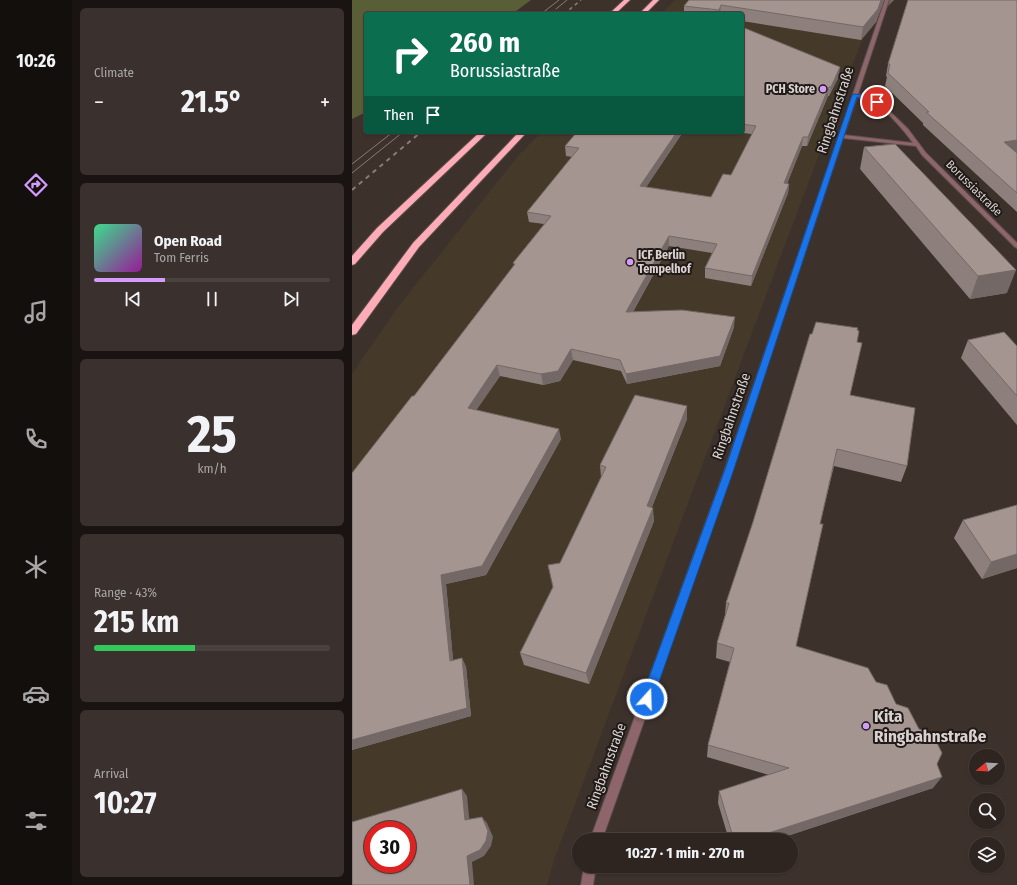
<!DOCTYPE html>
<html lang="en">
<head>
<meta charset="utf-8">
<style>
  body { margin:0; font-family:"Fira Sans Condensed",sans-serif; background:#3a312e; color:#f1f3f6; height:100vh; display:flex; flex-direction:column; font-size:15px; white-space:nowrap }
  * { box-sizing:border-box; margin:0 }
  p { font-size:13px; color:#a7a5a5 }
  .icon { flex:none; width:22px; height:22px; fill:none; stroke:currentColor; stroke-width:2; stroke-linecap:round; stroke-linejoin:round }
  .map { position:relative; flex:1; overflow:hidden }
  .details { display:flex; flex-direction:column; gap:8px; padding:8px; background:#191412; width:280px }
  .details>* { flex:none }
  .hud { position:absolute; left:12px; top:12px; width:380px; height:122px; border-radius:4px; box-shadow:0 1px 3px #0004,0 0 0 1px #49423f; background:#0b6e4f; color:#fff; overflow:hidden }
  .needle { width:26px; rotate:252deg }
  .fabs { position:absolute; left:617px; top:749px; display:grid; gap:8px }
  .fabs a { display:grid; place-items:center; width:36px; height:36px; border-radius:50%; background:#2e2521; box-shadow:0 1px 3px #0004,0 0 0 1px #49423f; font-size:20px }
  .speed { position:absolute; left:12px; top:821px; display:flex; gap:8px; font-size:20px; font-weight:700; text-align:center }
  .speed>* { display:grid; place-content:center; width:52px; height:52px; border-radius:50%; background:#2e2521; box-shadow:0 1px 3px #0004,0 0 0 1px #49423f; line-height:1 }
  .speed .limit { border:6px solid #d22; background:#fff; color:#111 }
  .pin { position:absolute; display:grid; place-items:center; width:34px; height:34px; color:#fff; margin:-17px; border:2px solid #fff; border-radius:50%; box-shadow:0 1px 4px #0007 }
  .me { position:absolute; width:44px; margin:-22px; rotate:20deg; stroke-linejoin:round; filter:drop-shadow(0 0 3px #0008) }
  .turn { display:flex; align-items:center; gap:14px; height:84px; padding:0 20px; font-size:18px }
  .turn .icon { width:52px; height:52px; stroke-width:2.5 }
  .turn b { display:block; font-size:28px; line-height:34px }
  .then { display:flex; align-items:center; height:38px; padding:0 20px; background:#0003; gap:8px; font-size:15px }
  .big { font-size:30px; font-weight:700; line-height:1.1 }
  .details .tile { flex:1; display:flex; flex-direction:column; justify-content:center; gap:6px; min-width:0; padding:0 14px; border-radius:6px; background:#3a312e }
  .details .dial { align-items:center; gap:0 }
  .dial b { font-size:52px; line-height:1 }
  .song { display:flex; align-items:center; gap:12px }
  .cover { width:48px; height:48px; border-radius:6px; background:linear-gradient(135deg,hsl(150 70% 55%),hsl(300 70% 35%)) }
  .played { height:4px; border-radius:2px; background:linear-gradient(90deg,#d59bfa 30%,#49423f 30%) }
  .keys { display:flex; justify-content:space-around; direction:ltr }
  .heat { display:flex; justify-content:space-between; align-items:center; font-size:22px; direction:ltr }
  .charge { height:6px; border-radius:3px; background:linear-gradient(90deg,#34c759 43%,#49423f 0) }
  .trip { position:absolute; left:220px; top:833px; width:226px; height:40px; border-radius:20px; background:#2e2521; box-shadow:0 1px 3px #0004,0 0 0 1px #49423f; font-weight:700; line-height:40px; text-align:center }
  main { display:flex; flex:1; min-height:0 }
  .tabs { display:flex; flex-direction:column; width:72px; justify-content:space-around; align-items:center; background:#120f0d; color:#a7a5a5 }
  .tabs .icon { width:28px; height:28px }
  .tabs .on { color:#d59bfa }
  .tabs b { font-size:18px; color:#f1f3f6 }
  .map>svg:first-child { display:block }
  .industrial { fill:#453a2a; fill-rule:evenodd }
  .green { fill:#595e37 }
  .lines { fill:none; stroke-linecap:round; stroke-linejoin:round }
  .street-casing { stroke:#594e49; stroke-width:2 }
  .highway-casing { stroke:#594e49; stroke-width:2 }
  .street { fill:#8e656a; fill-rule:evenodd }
  .highway { fill:#fdacb8; fill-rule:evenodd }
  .tram { stroke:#867c78; stroke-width:1 }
  .rail-far1 { stroke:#867c78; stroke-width:1.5; stroke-dasharray:3.5 3.5; stroke-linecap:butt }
  .rail { stroke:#867c78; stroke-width:2; stroke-dasharray:4.5 4.5; stroke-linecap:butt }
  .wall { fill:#8d807c }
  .shaded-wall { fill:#736865 }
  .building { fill:#a49590; stroke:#736865; fill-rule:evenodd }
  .route { fill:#1a73e8; stroke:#114b97 }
  .poi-dot { fill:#d59bfa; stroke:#201a18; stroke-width:1.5 }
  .labels { text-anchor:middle; stroke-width:4; stroke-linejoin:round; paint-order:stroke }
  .far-poi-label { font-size:12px; font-weight:bold; fill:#dad2cf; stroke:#201a18; text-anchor:end }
  .far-street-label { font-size:12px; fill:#dad2cf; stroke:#201a18 }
  .street-label { font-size:14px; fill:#dad2cf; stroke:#201a18 }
  .near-poi-label { font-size:17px; font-weight:bold; fill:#dad2cf; stroke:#201a18; text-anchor:start }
</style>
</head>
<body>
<main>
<nav class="tabs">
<b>10:26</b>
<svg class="icon on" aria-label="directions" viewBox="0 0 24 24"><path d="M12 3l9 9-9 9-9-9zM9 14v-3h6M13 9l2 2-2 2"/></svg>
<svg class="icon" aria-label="music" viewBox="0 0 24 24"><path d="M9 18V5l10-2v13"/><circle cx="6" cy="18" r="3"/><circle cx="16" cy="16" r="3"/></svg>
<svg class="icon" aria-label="phone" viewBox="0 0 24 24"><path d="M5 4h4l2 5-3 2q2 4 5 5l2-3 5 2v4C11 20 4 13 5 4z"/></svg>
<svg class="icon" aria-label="climate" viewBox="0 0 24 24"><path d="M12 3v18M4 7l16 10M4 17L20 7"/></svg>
<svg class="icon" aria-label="car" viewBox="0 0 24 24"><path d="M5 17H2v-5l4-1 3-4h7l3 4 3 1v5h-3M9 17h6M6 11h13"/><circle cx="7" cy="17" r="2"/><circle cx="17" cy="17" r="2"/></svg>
<svg class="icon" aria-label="filters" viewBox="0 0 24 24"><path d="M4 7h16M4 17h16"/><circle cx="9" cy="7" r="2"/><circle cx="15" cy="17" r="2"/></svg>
</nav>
<section class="details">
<div class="tile"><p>Climate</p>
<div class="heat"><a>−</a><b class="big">21.5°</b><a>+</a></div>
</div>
<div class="tile">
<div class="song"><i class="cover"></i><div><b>Open Road</b><p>Tom Ferris</p></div></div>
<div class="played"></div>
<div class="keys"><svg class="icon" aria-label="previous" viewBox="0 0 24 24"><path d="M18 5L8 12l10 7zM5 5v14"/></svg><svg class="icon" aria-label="pause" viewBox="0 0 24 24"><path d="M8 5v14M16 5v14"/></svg><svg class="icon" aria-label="next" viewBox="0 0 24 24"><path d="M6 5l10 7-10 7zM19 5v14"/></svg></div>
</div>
<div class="tile dial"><b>25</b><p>km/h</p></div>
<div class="tile"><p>Range · 43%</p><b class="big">215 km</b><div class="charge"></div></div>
<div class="tile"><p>Arrival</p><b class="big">10:27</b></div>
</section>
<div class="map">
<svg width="665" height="885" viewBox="0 0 665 885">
  <rect width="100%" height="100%" fill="#3d312c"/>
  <path class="industrial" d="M323 0H525L202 860 195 885H0V374L46 307 166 156 190 132H390V14H309ZM21 830H55V864H21Z"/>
  <path class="green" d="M0 0H179L160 14H14V112L0 119Z"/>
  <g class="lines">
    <defs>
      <path id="street" d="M533 0H537L506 94 520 97 527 101 556 129 574 153 665 243V248L663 247 570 155 564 146 491 138 380 472 250 840H238L372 472ZM505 97C509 98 513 98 517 99 530 105 553 131 561 143L492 135Z
        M232 866H244L241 885H229Z"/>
      <path id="highway" d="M272 0H278L263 14H257Z
        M301 0H307L293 14H287Z
        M128 132H136L31 232 3 264 0 265V256L25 228Z
        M167 132H175L67 247 4 334 0 335V325L61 243Z"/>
    </defs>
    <use href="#street" class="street-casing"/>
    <use href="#highway" class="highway-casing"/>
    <use href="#street" class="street"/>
    <use href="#highway" class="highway"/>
    <path class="tram" d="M204 9 215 0
      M189 14 207 0
      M0 164 41 132
      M0 173 51 132"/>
    <path class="rail-far1" d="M212 14 229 0"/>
    <path class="rail" d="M0 190 69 132"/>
  </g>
  <path class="wall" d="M337 0H532L524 22 509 40 390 21V14H332V6Z
    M665 0V152H664L665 153V212L571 125V123L533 86 535 77 534 76 536 64Z
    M390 27 487 76 477 96H476L455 146H450L435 184H437L436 193 399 286 353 278V268L360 253 317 246 281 312 382 327 368 366 275 384 269 371 221 360 208 381 191 385 148 376 124 410 209 439 134 575 94 584 101 660 110 658 114 667 119 716 0 750V473L62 396 162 265 161 263 192 224 177 222 175 212 220 157 214 156 213 146 331 132 294 187 359 197 379 175 400 134 383 132H390Z
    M512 147 655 293 618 299 508 169Z
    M505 330V342L498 395 555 466 549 482 482 466 468 524 444 646 524 682 544 704 585 764 581 788 423 840H377L366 803 367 791 417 775 355 757 356 745 378 662 364 658 365 643 373 615 374 603 401 522 460 334Z
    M616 340 665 346V425L609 358Z
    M335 406V419L300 507 302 521 237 684 172 665 168 653 201 587 208 563 249 477 248 465Z
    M665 505V568L630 579 602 538 611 520Z"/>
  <path class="shaded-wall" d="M529 0H532L524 22 509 40 511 27Z
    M538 0H542L536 6Z
    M369 5 368 14H367V10Z
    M488 67 487 76 477 96 479 87Z
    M477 87 476 96 455 146 456 137Z
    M325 132H331L289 195 288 186Z
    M451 137 450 146 431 193 432 183Z
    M665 140V152L648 155 652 142Z
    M437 184 436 193 399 286 400 276Z
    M317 236V246L275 322 274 312Z
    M664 270 655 293 618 299 626 276Z
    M383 317 382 327 368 366 275 384 274 374Z
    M219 349 221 360 208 381 191 385 189 374Z
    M145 365 148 376 119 418 116 408Z
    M335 406V419L295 519V506Z
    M207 429 209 439 134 575 94 584 102 670 98 661 89 575Z
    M301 508 302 521 237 684 234 673Z
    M665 554V568L630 579 639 562Z
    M110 658 114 667 119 716 0 750V740Z
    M590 777 581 788 423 840H395Z
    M110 789 115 796 118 826 113 820Z
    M130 817 135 823 141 837 139 846 132 856 120 862 122 885H118L115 856Z"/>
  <path class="building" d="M337 0H529L526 9 511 27 369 5 367 10 332 6Z
    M556 0H665V140L652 142 665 153V193L574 112H577L536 73 538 64H536Z
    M390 27 488 67 479 87H477L456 137H451L432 183 437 184 400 276 353 268 365 244 317 236 274 312 330 310 383 317 368 356 274 374 268 360 219 349 206 371 189 374 145 365 116 408 207 429 130 566 89 575 98 661 110 658 115 708 0 740V473L60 396H62L163 264 161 263 199 216 175 212 227 148 213 146 225 132H325L288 186 359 197 371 174 379 175 404 126 390 124Z
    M543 144 664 270 626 276 512 147Z
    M464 322 506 328 505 330 507 331 505 342 510 343 498 395 563 408 555 466 485 449 468 524H471L444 646 516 668 524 682 535 685 544 704 556 708 567 729 580 733 590 753 585 764 590 777 395 840H382L367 791 437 768 356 745 382 648 365 643 377 603H374L401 522 458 334H460Z
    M652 332 665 346V396L616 340Z
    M283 395 335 406 295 506 301 508 234 673 168 653 201 587 196 565 208 563 254 467 248 465Z
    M665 505V554L639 562 611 520Z
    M110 789 113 820 130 817 136 831 134 841 128 850 115 856 118 885H0V822ZM21 830H55V864H21Z"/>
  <path class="route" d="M503 94 520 97 528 102 525 103 516 99 505 97 381 472 301 699 299 703 295 705 291 703 289 699 372 472 500 95Z"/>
  <g class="poi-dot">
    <circle cx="471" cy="89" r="4"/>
    <circle cx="278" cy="262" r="4"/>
    <circle cx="514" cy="726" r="4"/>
  </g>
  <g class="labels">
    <g class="far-poi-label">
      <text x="463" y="93">PCH Store</text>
      <text x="286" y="259" text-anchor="start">ICF Berlin<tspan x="286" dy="14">Tempelhof</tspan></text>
    </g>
    <g class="far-street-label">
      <text transform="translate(622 188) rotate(45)" y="4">Borussiastraße</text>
    </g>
    <g class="street-label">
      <text transform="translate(483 110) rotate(-72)" y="5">Ringbahnstraße</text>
      <text transform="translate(379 416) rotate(-71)" y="5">Ringbahnstraße</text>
      <text transform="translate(254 766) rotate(-70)" y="5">Ringbahnstraße</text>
    </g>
    <g class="near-poi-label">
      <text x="522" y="722">Kita<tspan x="522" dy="20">Ringbahnstraße</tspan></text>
    </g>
  </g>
</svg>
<div class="fabs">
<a><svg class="needle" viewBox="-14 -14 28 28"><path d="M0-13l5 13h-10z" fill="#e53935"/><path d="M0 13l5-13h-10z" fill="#a7a5a5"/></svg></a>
<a><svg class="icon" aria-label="search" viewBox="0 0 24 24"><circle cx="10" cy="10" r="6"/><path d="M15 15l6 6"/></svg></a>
<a><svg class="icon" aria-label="layers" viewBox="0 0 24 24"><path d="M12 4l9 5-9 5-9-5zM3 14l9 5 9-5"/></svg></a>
</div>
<div class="speed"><div class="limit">30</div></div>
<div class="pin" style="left:525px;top:102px;background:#d93025"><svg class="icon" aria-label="arrive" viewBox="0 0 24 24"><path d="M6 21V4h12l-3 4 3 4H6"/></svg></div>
<svg class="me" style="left:295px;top:699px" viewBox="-20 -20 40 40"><circle r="17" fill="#1a73e8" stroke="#fff" stroke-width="3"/><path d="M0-11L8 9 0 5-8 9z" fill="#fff"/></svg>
<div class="trip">10:27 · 1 min · 270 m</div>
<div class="hud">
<div class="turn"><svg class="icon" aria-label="right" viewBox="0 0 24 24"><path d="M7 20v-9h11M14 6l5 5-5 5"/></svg><div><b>260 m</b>Borussiastraße</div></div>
<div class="then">Then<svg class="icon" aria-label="arrive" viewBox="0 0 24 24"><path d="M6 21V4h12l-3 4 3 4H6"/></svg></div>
</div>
</div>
</main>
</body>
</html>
